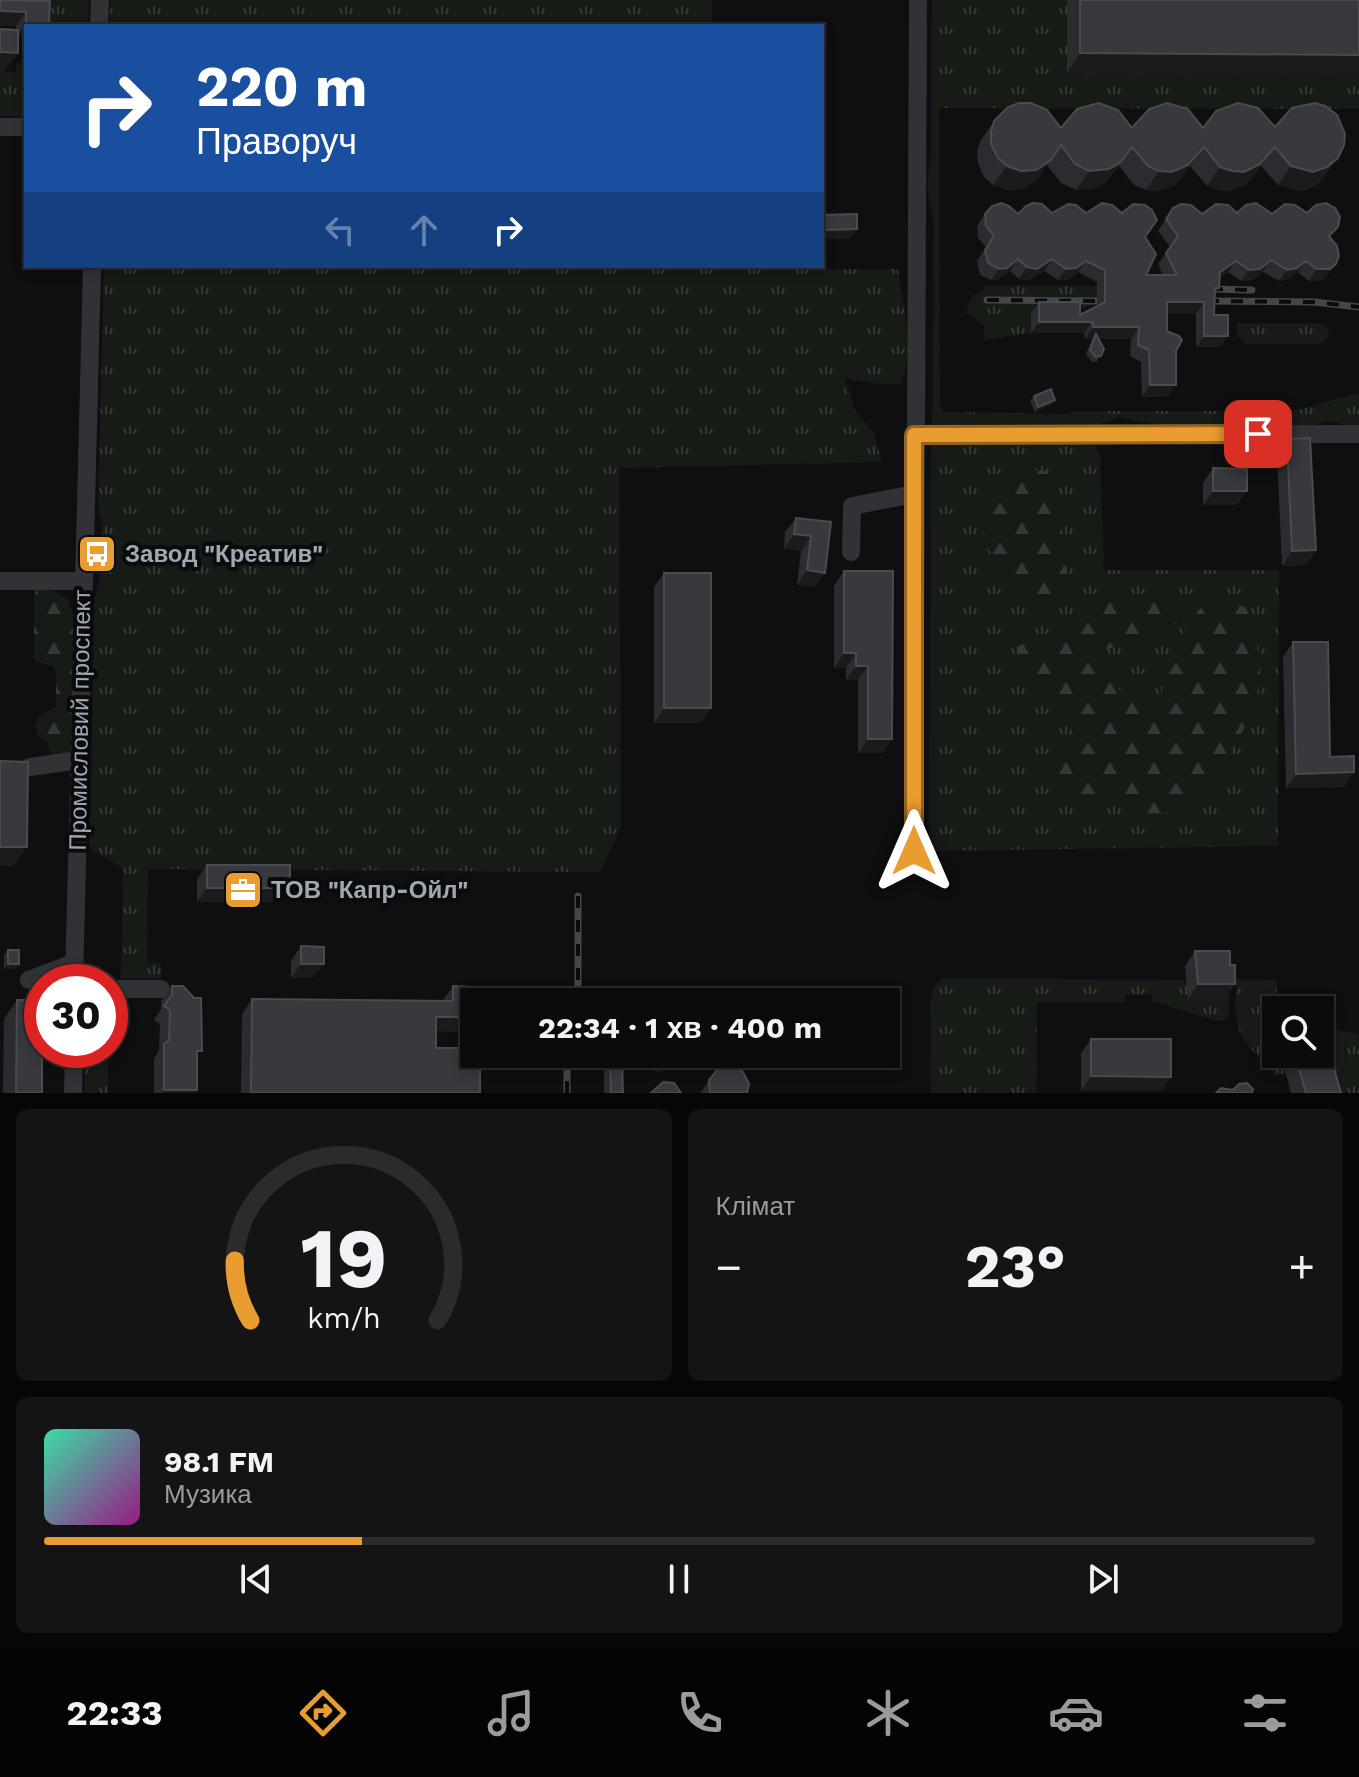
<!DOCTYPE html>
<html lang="uk">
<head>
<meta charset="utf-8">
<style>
  body { margin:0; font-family:"Work Sans",sans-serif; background:#141416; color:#f1f3f6; height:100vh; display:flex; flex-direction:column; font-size:30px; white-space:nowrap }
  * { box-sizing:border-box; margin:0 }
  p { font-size:26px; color:#9a9b9d }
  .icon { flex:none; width:44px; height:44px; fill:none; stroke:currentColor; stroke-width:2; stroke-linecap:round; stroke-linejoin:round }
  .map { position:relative; height:1093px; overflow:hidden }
  .side { display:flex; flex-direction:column; gap:16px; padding:16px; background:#060607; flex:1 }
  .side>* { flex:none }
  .hud { position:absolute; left:24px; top:24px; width:800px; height:244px; border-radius:0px; box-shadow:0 4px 12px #0003,0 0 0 2px #2b2b2e; background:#1a4fa0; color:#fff; overflow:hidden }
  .tools { position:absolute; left:1262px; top:996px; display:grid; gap:16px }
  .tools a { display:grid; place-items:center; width:72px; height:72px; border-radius:0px; background:#0b0b0d; box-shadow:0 4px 12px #0003,0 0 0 2px #2b2b2e; font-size:40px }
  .speed { position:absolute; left:24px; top:964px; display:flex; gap:16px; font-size:40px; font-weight:700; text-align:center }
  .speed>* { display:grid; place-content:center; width:104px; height:104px; border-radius:50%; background:#0b0b0d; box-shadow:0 4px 12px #0003,0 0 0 2px #2b2b2e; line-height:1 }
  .speed .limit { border:12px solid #d22; background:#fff; color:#111 }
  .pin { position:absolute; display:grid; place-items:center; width:68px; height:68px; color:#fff; margin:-34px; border-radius:16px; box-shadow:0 4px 12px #0006 }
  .me { position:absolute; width:88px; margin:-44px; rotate:0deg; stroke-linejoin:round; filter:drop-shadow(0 0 6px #0008) }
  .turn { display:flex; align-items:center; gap:28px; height:168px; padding:0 40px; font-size:36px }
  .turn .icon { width:104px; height:104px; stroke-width:2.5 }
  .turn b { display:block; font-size:56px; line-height:68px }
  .lanes { display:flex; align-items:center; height:76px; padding:0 40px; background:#0003; justify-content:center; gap:40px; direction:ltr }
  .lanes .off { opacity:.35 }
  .big { font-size:60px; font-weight:700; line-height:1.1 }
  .side .widget { flex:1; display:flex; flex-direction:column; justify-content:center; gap:12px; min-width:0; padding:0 28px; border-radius:12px; background:#141416 }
  .side .dial { align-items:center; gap:0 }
  .dial svg { height:208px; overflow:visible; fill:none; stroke:#2b2b2e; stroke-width:7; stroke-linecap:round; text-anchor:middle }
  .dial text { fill:#f1f3f6; stroke:none }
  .song { display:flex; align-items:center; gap:24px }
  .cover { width:96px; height:96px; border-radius:12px; background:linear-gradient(135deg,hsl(160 70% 55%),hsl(310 70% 35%)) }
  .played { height:8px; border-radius:4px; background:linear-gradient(90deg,#e99c2f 25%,#2b2b2e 25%) }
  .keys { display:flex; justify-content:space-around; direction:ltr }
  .heat { display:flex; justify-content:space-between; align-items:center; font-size:44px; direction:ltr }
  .side .tiles { flex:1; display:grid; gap:16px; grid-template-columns:1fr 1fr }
  .widget:last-child { grid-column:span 2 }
  .trip { position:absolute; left:460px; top:988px; width:440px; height:80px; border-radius:0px; background:#0b0b0d; box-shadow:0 4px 12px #0003,0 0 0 2px #2b2b2e; font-weight:700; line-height:80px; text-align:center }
  .tab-bar { display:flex; height:128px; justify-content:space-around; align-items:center; background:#040405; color:#9a9b9d }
  .tab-bar .icon { width:56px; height:56px }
  .tab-bar .active { color:#e99c2f }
  .tab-bar b { font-size:36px; color:#f1f3f6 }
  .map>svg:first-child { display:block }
  .grass { fill:url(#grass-tufts) }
  .forest { fill:url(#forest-firs) }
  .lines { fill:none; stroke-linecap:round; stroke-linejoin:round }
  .minor { stroke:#313235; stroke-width:18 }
  .rail-casing { stroke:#44464a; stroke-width:7 }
  .rail { stroke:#0a0b0c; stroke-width:4; stroke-dasharray:12; stroke-linecap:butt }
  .wall { fill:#2b2c2f }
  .shaded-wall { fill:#1a1b1d }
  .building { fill:#38393d; stroke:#484b4f; stroke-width:2 }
  .route-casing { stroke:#97651f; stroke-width:20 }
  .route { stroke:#e99c2f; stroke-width:14 }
  .labels { text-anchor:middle; stroke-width:8; stroke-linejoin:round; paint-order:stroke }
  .poi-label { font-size:24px; font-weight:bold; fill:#a1a7b1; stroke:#0a0b0c; text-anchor:start }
  .street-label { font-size:24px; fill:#a1a7b1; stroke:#0a0b0c }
</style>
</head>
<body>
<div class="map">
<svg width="1359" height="1093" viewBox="0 0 1359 1093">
  <defs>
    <pattern id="grass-tufts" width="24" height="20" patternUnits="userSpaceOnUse" patternTransform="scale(2)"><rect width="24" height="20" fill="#161b16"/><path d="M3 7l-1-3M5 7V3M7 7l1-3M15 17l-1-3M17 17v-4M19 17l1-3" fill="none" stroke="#353936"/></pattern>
    <pattern id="forest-firs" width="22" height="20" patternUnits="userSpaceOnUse" patternTransform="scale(2)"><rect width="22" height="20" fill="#161b16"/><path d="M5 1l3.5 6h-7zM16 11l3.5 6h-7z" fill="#353936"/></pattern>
  </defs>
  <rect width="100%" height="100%" fill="#0f0f11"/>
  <path class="grass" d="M49 0H89L88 26H48Z
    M110 0H712V26H110Z
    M932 0H1067V73L1359 74V109L939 108 940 404 943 412 1071 414 1072 411H1294L1359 393V427C1338 427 1335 414 1313 427H1179L1118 418 1097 425 932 426 934 226 927 185 931 156Z
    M16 63H26V117L0 116V72H16Z
    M104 266H712L713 270 898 269C903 305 914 348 902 383 890 388 861 380 845 379L855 410 874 433 882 462 619 468 621 827 600 872 148 869 147 962 161 963V979H121L123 868 89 848 94 604 103 562 102 530 98 504Z
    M988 285 1097 286 1101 301 1072 313H1032L1031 333 984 340V325L966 313 972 297Z
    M1237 323H1320L1327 327 1329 335 1326 341 1320 344H1246L1237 336Z
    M931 442 1094 444 1100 454 1104 570H1279L1278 846 929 851Z
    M942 978 1188 980 1189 999 1224 998 1229 979V1014L1224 1021H1217L1152 1001 1151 995H1125V1002H1037L1036 1093H931L930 1000 934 988Z
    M1236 979 1277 980 1276 1054H1281L1286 1073 1274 1076 1272 1071C1234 1031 1235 1034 1236 979Z
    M1320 1027 1359 1034V1093H1326L1320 1054Z
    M84 1050H108V1093H84Z"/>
  <path class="forest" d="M1033 470 1047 471 1059 490 1062 548 1067 584 1048 603 1023 584 986 547 981 514Z
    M47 587 68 599 75 620 72 766 53 758 47 743 38 735 35 726 39 716 56 707V677L54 667 34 660V597L36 589Z
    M1100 592 1173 598 1177 623 1137 646 1088 650 1109 682 1137 703 1161 695C1170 653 1181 626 1212 596L1247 608C1251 626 1259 645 1260 663 1265 713 1217 773 1188 812L1130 814 1113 792 1088 805 1054 799 1057 767 1072 738 1069 705 1040 702 1019 671V645L1054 634 1070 616Z"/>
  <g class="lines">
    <path class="minor" d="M99 26 100 0
      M0 127H26
      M914 435 1359 434
      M851 552 852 506 914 494
      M0 581H82
      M30 767 79 760
      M914 851 918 0
      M29 980 74 963
      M74 982 92 266
      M110 989H161
      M73 1093 74 1050"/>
    <defs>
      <path id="rail" d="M1211 289 1252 290
        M987 300 1101 301
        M1207 301 1314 302 1359 307
        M578 896V1002
        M567 1093V1054"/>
    </defs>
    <use href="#rail" class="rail-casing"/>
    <use href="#rail" class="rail"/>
  </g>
  <path class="wall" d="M0 0 49 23 47 26H26V37H18V53L4 72H0V29L16 30V26Z
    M1067 0H1359L1067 73Z
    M994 121 1061 128 1275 127 1324 177 1314 187 1300 191 1278 185 1261 166 1247 184 1230 191 1218 190 1207 186 1190 166 1175 185 1159 191 1146 190 1134 185 1119 166 1107 181 1096 188 1076 190 1061 183 1047 165 1038 179 1023 189 1008 190 993 185 984 177 978 163 977 151 981 140Z
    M1173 208 1202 214H1272L1330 238 1328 275 1322 280 1309 281 1298 272 1289 279 1279 281 1263 272 1252 280 1241 281 1228 272 1220 278 1219 288 1215 294 1214 315 1228 336 1220 347H1196V314H1167V331L1176 351 1168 396 1142 397 1141 362 1130 356 1131 339H1098V361L1092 362 1086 354 1092 339H1085L1084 333H1031V313L1039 302 1080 315 1097 306V282L1078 272 1068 280H1058L1044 271 1029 280 1019 279 1010 271 999 279 991 280 980 275 977 261 986 247 978 238 977 226 985 214 1052 213H1086L1145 237 1146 275H1163L1158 264 1170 247 1158 231Z
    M1034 396 1052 404 1035 412 1030 401Z
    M1287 439 1316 550 1306 565 1282 566 1277 453Z
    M1213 468 1237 505H1203V483Z
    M796 518 831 522 815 587 797 585 801 551 784 549 785 532Z
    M844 571 892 739 882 753H858V680H846V668H834V586Z
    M664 573 711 708 701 723H654V587Z
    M1293 642 1330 757 1354 772 1344 787 1286 788 1283 657Z
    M207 865 280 902H197V879Z
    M301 946 313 978H291V961Z
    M8 950 15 969H4V955Z
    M1195 951 1230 965 1235 984 1225 998 1188 999 1185 966Z
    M172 986 197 1058V1090L194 1093H154V1059L159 1050 160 1024 154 1020 161 1009V1001Z
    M453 986 472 1023H465L459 1032 436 1031V1048L480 1093H241L242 1014 252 999 443 1001Z
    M17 1000 42 1093H3L4 1019Z
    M1091 1039 1161 1091H1081V1053Z
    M638 1054H681L671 1067 658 1072 645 1067Z
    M1281 1054H1320L1341 1093H1291Z
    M610 1062 623 1093H604V1072Z
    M717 1070 747 1093H700Z"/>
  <path class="shaded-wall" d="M0 11 26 12 16 26H0Z
    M26 23H49L47 26H26V37H16Z
    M0 52 18 53 4 72H0Z
    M1080 53 1359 55V74L1067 73Z
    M1132 147 1107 181 1096 188 1076 190 1089 171Z
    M1204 147 1190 166 1175 185 1159 191 1146 190 1159 171Z
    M1275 147 1247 184 1230 191 1218 190 1207 186 1220 167Z
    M1338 158 1324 177 1314 187 1300 191 1278 185 1291 166Z
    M1051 160 1038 179 1023 189 1008 190 993 185 1007 166Z
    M857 229 850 239H822V230Z
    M1018 259 1010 271 999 279 991 280 999 269Z
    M1052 259 1044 271 1029 280 1019 279 1027 267Z
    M1271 260 1263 272 1252 280 1241 281 1249 270Z
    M1086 261 1078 272 1068 280H1058L1066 269Z
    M1236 261 1228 272 1212 283 1220 272Z
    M1306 261 1298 272 1289 279 1279 281 1287 270Z
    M1336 264 1328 275 1322 280 1309 281 1317 269Z
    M1167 302H1204L1196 314H1159Z
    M1039 322H1092L1084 333H1031Z
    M1093 327H1139L1131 339H1094L1096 334 1092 339H1085Z
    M1204 336H1228L1220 347H1196Z
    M1150 385H1176L1168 396 1142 397Z
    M1055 400 1052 404 1035 412 1038 407Z
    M1213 491H1247L1237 505H1203Z
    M794 534 811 536 801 551 784 549Z
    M1316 550 1306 565 1282 566 1292 551Z
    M807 570 825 573 815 587 797 585Z
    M844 653H856L846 668H834Z
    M856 666H868L858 680H846Z
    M664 708H711L701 723H654Z
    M868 739H892L882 753H858Z
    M1354 772 1344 787 1286 788 1296 774Z
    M0 847H27L14 866H0Z
    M207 888H290L280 902H197Z
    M8 964H19L15 969H4Z
    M301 964H324L313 978H291Z
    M1198 984H1235L1225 998 1188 999Z
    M469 1008H474V1020L472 1023H465L459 1032 426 1031 436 1017Z
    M653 1054H681L671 1067 658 1072 645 1067Z
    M1091 1076 1171 1077 1161 1091H1081Z
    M164 1090H197L194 1093H162Z"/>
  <path class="building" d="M0 0 50 1 49 23H26V12L0 11Z
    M1080 0H1359V55L1080 53Z
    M0 29 18 30V53L0 52Z
    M1019 103H1031L1047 110 1061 128 1077 109 1099 103 1118 110 1132 128 1149 109 1167 103 1188 109 1203 128 1216 111 1238 103 1258 108 1275 127 1292 108 1315 103 1325 106 1337 115 1345 134 1344 145 1338 158 1327 167 1313 172 1291 166 1275 147 1260 164 1244 172 1232 171 1220 167 1204 147 1188 165 1172 172 1159 171 1148 166 1132 147 1121 162 1109 169 1089 171 1075 164 1061 145 1051 160 1036 170 1021 171 1007 166 998 158 991 144V132L994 121 1008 107Z
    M1001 203 1009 206 1018 214 1026 206 1033 203 1042 204 1052 213 1068 204 1076 205 1086 213 1102 203 1112 205 1122 213 1133 204 1145 205 1152 210 1157 220 1145 237 1156 254 1146 275H1177L1166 253 1178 236 1166 219 1173 208 1181 204 1191 205 1202 214 1216 204 1228 205 1237 213 1246 205 1256 203 1272 214 1285 204 1295 205 1307 213 1316 205 1326 203 1335 208 1340 217 1338 227 1329 236 1337 246 1339 256 1336 264 1330 269H1317L1306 261 1297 268 1287 270 1271 260 1260 269 1249 270 1236 261 1220 272 1219 288H1215L1214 315H1228V336H1204V302H1167V331L1179 336 1182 340 1176 351V385H1150L1149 350 1138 345 1139 327H1093L1092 322H1039V302H1080V315L1105 302V270L1086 261 1076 268 1066 269 1052 259 1037 269 1027 267 1018 259 1007 268 999 269 988 263 985 250 994 236 986 226 985 214 992 206Z
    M857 214V229L822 230V215Z
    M1096 334 1104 349 1101 356 1096 357 1090 350Z
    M1051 389 1055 400 1038 407 1034 396Z
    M1310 438 1316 550 1292 551 1287 439Z
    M1213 468 1247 469V491H1213Z
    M796 518 831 522 825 573 807 570 811 536 794 534Z
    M844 571H893L892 739H868V666H856V653H844Z
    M664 573H711V708H664Z
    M1293 642H1328L1330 757 1354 756V772L1296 774Z
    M0 761 28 762 27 847H0Z
    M207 865H290V888H207Z
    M301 946 324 947V964H301Z
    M8 950H19V964H8Z
    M1195 951H1230V965H1235V984H1198Z
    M172 986H183L194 998H201L202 1051H197V1090H164V1044L169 1040 170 1010 164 1006 172 995Z
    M453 986 472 987V997H482V1002H474V1008H469V1017H436V1048H474V1054H480V1093H251L252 999 453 1001Z
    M17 1000H42V1093H16Z
    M1320 1027H1322L1341 1093H1306L1295 1054H1320Z
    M1091 1039H1171V1077L1091 1076Z
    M659 1054H677L668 1057Z
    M610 1062H622L623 1093H611Z
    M731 1066 743 1072 749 1084 747 1093H710L709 1080 717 1070Z
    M663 1082 674 1083 681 1093H651Z
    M1247 1083 1253 1089 1252 1093H1216L1221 1088 1233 1090 1239 1084Z"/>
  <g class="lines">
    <defs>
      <path id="route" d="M914 851V435L1258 434"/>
    </defs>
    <use href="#route" class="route-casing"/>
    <use href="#route" class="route"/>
  </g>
  <defs>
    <symbol id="bus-square" viewBox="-11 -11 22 22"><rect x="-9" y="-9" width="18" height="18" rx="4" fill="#e99c2f" stroke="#0a0b0c"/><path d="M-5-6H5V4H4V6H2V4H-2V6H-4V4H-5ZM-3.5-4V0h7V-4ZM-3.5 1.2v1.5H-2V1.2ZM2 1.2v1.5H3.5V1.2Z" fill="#fff"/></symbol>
    <symbol id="office-square" viewBox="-11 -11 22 22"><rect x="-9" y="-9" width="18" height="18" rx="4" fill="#e99c2f" stroke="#0a0b0c"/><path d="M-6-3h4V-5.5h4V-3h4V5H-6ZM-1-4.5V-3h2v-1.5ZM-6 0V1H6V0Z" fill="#fff"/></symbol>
  </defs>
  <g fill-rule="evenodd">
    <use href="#bus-square" x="75" y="532" width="44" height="44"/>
    <use href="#office-square" x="221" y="868" width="44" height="44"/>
  </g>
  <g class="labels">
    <g class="poi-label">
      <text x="125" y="562">Завод "Креатив"</text>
      <text x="271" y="898">ТОВ "Капр-Ойл"</text>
    </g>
    <g class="street-label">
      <text transform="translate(80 720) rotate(-89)" y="8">Промисловий проспект</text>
    </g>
  </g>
</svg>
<div class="tools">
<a><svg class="icon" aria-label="search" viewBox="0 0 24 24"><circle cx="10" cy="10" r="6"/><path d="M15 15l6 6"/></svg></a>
</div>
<div class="speed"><div class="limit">30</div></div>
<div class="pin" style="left:1258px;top:434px;background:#d93025"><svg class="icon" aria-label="arrive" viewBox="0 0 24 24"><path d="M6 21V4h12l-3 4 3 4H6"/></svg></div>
<svg class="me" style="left:914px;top:851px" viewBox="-20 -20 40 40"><path d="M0-17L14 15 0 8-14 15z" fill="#e99c2f" stroke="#fff" stroke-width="4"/></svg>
<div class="trip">22:34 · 1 хв · 400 m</div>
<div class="hud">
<div class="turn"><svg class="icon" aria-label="right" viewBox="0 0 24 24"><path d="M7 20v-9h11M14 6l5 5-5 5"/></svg><div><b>220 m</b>Праворуч</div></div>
<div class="lanes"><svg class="icon off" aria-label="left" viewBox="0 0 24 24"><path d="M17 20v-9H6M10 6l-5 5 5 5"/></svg><svg class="icon off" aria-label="ahead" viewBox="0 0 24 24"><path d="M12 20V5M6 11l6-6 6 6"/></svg><svg class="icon" aria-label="right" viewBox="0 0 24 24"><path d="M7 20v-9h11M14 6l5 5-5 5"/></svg></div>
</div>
</div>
<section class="side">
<div class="tiles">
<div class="widget dial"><svg viewBox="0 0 100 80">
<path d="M14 69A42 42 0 1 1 86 69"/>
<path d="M14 69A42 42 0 0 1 8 46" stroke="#e99c2f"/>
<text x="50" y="56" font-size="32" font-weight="700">19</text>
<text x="50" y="72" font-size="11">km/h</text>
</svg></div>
<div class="widget"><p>Клімат</p>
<div class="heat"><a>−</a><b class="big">23°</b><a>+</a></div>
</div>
<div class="widget">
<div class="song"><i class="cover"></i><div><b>98.1 FM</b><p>Музика</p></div></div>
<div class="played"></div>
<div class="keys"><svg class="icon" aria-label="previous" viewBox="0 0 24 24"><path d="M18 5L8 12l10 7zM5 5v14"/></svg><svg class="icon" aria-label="pause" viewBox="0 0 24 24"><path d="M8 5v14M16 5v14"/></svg><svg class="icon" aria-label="next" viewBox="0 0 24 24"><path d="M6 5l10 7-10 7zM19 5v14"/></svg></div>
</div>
</div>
</section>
<nav class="tab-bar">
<b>22:33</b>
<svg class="icon active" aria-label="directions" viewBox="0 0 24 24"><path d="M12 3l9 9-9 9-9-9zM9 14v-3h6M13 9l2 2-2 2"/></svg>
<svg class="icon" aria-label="music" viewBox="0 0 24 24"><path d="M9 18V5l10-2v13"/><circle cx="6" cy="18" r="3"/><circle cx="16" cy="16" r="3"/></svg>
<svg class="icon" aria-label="phone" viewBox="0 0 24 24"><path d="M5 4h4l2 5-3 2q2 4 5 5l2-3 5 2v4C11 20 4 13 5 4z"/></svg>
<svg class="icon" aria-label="climate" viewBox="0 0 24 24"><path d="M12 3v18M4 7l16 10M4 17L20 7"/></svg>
<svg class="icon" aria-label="car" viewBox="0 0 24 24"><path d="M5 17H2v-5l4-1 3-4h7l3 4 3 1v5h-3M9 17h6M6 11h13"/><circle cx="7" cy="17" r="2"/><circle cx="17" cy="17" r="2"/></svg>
<svg class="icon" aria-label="filters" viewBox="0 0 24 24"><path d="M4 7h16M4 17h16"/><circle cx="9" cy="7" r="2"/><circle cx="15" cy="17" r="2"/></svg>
</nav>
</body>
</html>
